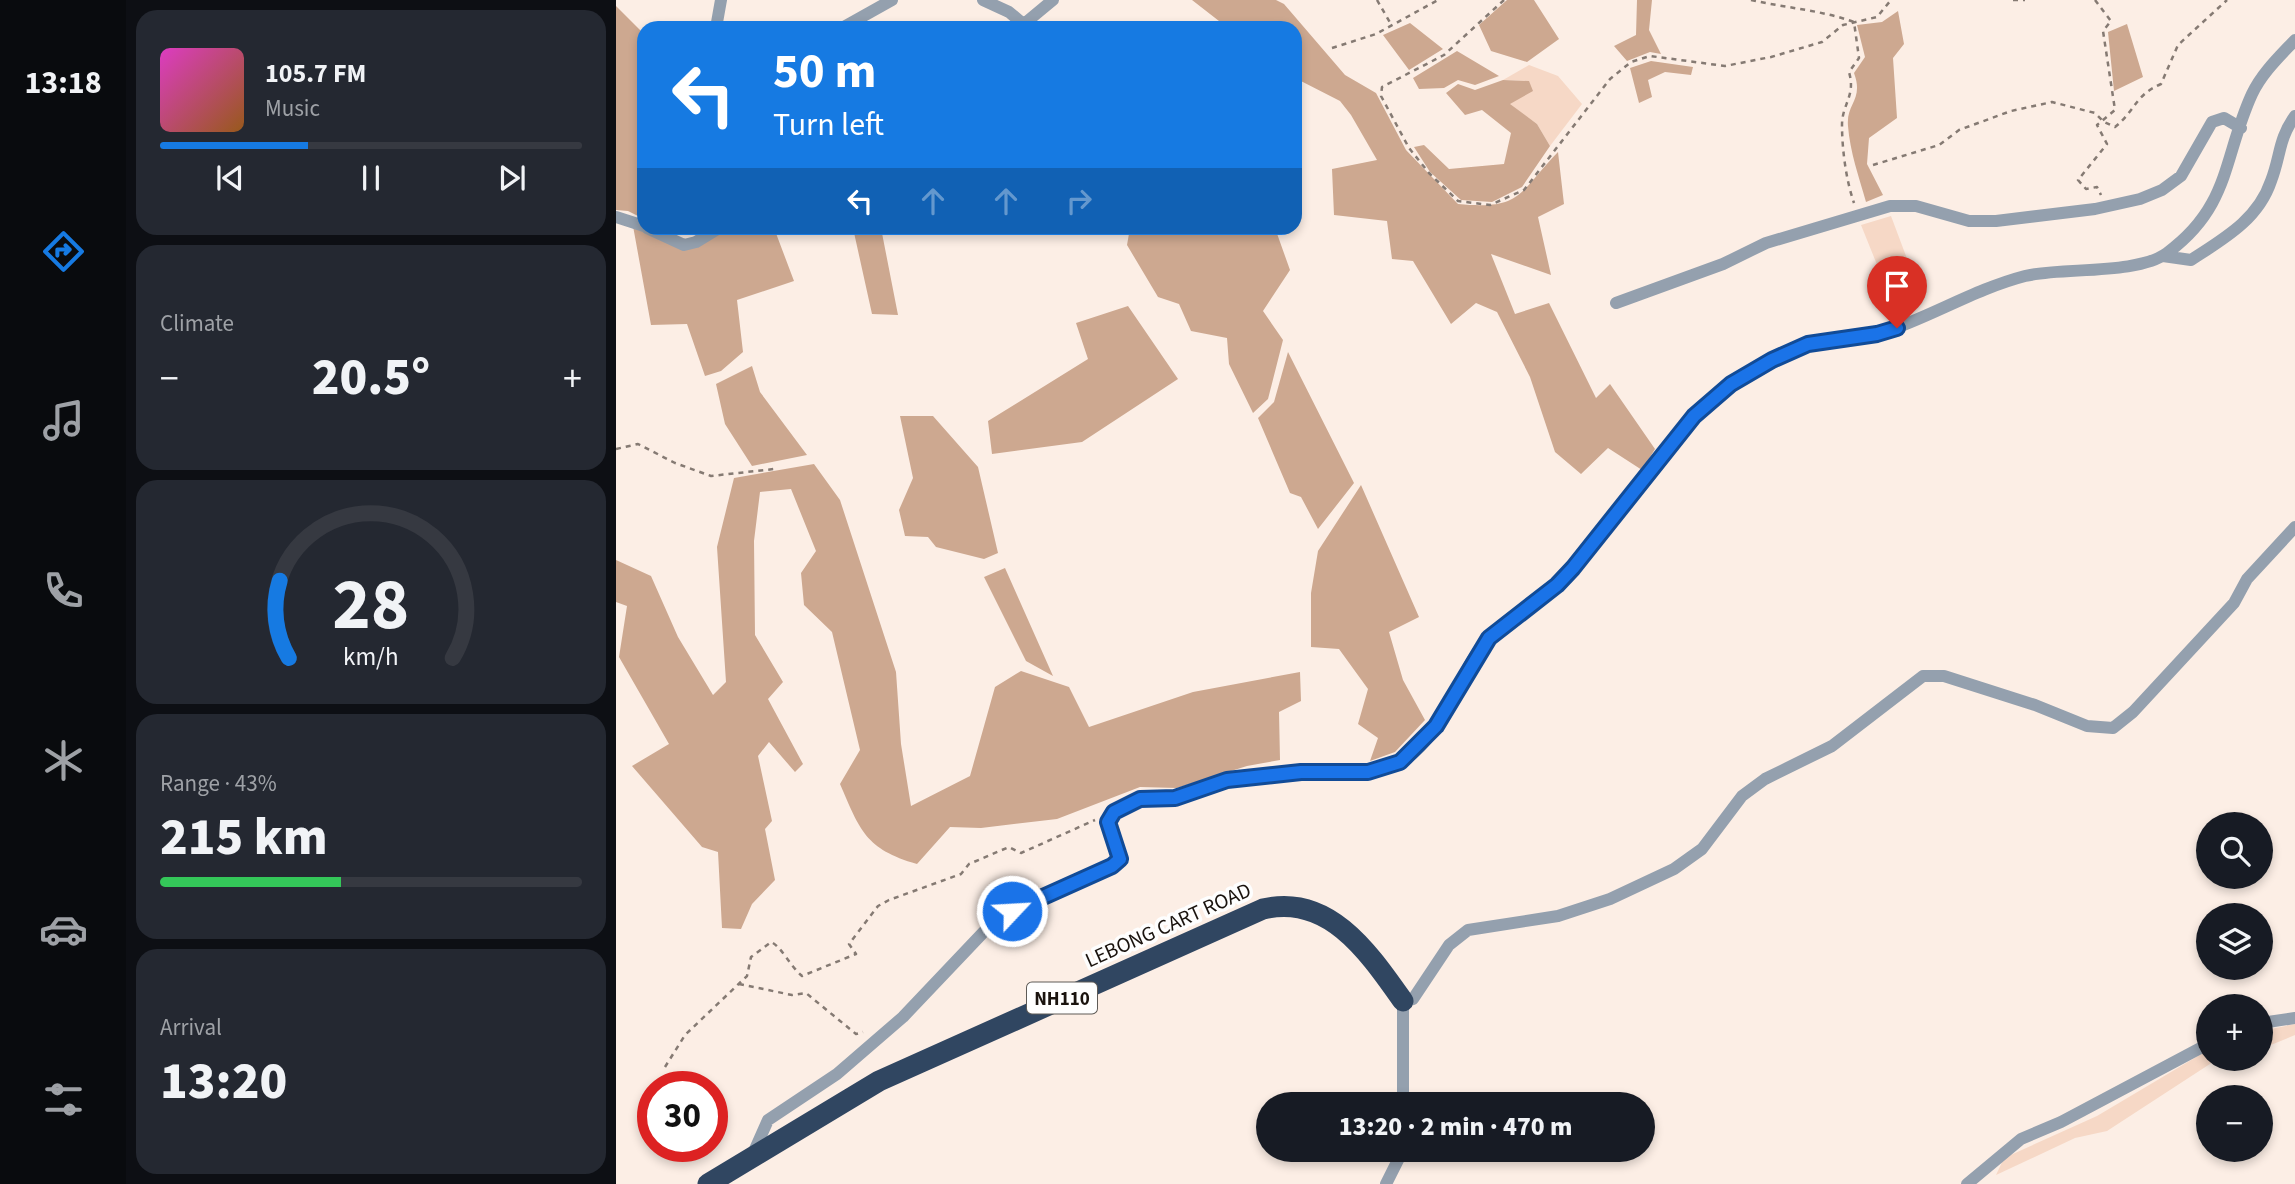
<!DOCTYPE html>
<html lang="en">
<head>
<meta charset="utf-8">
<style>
  body { margin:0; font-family:"Source Sans 3",sans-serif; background:#242831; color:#f1f3f6; height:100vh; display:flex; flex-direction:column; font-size:26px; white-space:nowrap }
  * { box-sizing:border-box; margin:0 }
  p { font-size:23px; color:#9ea1a6 }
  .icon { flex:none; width:38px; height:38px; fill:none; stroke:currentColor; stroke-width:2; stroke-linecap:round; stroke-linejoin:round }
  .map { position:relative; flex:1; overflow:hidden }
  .details { display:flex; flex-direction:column; gap:10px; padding:10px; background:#0d0f14; width:490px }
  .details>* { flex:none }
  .hud { position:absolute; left:21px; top:21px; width:665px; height:214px; border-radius:21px; box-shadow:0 4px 10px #0003; background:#167ae2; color:#fff; overflow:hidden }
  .buttons { position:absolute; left:1580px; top:812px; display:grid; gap:14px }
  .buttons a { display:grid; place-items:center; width:77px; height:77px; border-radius:50%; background:#171b24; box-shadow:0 4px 10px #0003; font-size:35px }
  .speed { position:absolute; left:21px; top:1071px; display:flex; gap:14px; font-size:35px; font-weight:700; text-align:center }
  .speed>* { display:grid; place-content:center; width:91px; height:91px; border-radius:50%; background:#171b24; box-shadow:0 4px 10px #0003; line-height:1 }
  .speed .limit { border:10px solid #d22; background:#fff; color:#111 }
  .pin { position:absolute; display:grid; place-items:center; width:60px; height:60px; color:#fff; margin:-72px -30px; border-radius:50% 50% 50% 0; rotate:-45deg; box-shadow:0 0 7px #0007 }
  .pin .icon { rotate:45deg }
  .me { position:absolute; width:77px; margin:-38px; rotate:65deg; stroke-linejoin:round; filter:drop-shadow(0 0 5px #0008) }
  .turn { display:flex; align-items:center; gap:24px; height:147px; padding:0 21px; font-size:32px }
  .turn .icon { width:91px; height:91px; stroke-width:2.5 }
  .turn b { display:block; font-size:49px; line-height:60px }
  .lanes { display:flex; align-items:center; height:66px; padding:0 21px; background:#0003; justify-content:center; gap:35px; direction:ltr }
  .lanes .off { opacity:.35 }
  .big { font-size:52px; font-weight:800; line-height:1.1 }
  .details .card { flex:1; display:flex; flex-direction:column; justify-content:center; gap:10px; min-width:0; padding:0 24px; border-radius:21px; background:#242831 }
  .details .dial { align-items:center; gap:0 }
  .dial svg { height:182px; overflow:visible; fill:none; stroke:#363941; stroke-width:7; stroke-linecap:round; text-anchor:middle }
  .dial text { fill:#f1f3f6; stroke:none }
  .song { display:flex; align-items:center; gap:21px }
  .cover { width:84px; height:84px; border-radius:10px; background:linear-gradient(135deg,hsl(310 70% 55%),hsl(30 70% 35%)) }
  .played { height:7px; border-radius:4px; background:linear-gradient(90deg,#167ae2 35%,#363941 35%) }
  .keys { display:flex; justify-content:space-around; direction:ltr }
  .heat { display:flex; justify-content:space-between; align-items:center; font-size:38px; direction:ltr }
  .charge { height:10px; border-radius:5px; background:linear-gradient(90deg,#34c759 43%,#363941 0) }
  .trip { position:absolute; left:640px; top:1092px; width:399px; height:70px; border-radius:35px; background:#171b24; box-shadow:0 4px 10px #0003; font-weight:800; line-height:70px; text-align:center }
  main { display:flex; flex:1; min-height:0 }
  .tabs { display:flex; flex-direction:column; width:126px; justify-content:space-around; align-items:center; background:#090b0e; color:#9ea1a6 }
  .tabs .icon { width:49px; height:49px }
  .tabs .current { color:#167ae2 }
  .tabs b { font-size:32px; color:#f1f3f6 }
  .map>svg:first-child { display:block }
  .green { fill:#f6d8c6 }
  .forest { fill:#cda890 }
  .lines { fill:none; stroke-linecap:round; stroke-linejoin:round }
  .path { stroke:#857a73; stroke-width:2.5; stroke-dasharray:5 5; stroke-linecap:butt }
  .street { stroke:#94a0ae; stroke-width:12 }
  .highway { stroke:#304661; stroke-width:21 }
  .route-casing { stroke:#114b97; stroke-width:18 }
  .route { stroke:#1a73e8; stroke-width:12 }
  .labels { text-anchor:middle; stroke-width:7; stroke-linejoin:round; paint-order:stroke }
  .shield { fill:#fefefe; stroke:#5e5a56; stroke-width:2 }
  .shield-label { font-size:19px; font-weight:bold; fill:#1a130e }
  .street-label { font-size:21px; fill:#1a130e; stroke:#fefefe }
</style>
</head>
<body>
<main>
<nav class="tabs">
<b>13:18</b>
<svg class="icon current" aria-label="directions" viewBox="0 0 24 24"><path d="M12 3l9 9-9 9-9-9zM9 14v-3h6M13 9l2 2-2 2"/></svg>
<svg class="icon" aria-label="music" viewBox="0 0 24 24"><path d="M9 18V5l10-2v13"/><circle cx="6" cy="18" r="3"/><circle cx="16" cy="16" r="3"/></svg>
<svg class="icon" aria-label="phone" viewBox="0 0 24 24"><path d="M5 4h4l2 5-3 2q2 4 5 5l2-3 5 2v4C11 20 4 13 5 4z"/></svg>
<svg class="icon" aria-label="climate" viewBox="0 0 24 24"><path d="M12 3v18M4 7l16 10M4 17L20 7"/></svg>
<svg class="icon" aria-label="car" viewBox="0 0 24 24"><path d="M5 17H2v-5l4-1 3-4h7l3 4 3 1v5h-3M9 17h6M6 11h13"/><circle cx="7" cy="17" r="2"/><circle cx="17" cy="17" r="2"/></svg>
<svg class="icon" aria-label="filters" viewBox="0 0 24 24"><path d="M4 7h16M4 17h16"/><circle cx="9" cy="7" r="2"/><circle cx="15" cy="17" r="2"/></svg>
</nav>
<section class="details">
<div class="card">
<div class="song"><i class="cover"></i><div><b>105.7 FM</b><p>Music</p></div></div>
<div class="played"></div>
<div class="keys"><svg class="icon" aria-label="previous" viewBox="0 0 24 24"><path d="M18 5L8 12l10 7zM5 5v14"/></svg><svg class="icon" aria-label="pause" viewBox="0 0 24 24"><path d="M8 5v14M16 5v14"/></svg><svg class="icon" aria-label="next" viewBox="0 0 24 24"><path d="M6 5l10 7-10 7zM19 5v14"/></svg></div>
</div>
<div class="card"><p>Climate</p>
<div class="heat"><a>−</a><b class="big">20.5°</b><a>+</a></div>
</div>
<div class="card dial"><svg viewBox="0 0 100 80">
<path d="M14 69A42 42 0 1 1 86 69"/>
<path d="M14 69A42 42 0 0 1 10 35" stroke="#167ae2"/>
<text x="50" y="56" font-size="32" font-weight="700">28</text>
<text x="50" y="72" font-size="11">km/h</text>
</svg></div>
<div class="card"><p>Range · 43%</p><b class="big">215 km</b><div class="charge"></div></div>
<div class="card"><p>Arrival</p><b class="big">13:20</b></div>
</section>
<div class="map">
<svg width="1679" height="1184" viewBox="0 0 1679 1184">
  <rect width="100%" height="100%" fill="#fceee5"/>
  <path class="green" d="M913 65 942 76 966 104 934 146 921 124 893 104 913 81 887 80Z
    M1275 216 1296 272 1270 287 1245 225Z
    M1679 1024V1035L1645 1049V1031Z
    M1592 1050V1059H1617L1597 1062 1491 1131 1459 1138 1380 1175 1388 1158 1481 1116Z"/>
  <path class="forest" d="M576 0H660L668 4 729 75 760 93 790 150 842 204C907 210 902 193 942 152L948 204 922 217 935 275 875 254 899 314 933 303 980 398 994 384 1039 449 1026 470 992 448 965 474 939 452 914 377 881 312 860 303 835 324 797 261 776 259 771 221 718 215 716 169 761 160 735 115 724 101 679 78V28H612Z
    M891 0H918L943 39 911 62 875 51 863 25Z
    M1021 0H1036L1033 30 1045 54 1034 52 1011 61 998 46 1020 35Z
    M0 6 28 34V219L12 211 0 210Z
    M1282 11 1288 44 1277 58 1281 118 1253 138 1251 164 1267 195 1250 202C1243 177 1234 152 1232 126 1230 103 1248 100 1238 73L1249 57 1241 25 1266 22Z
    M794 23 827 49 793 70 767 35Z
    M1511 24 1527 77 1498 91 1492 32Z
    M841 51 883 76 859 85 842 80 828 88 803 89 797 78Z
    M1035 61 1077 67 1075 75 1049 72 1032 80 1036 97 1023 103 1014 68Z
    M887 80 913 81 917 91 894 104 921 124 934 146 906 187 876 202 845 200 814 172 798 147 808 145 833 169 888 164 895 133 866 110 849 115 830 93 842 84 859 90Z
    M17 226 80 245 113 228H158L178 281 121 300 127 352 105 371 89 376 71 324 35 325Z
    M237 228H265L282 315 256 314Z
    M514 228H659L674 270 647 311 667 340 652 399 637 413 613 364 611 338 575 331 563 304 542 297 511 245Z
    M512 306 562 379 466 442 376 454 372 421 472 359 460 323Z
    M672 352 738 483 702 529 685 497 674 493 642 418 658 402Z
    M136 366 144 392 191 455 136 466 109 424 100 384Z
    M284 416H317L362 467 382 553 368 559 320 547 312 537 289 536 283 510 297 478Z
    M198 464 224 500 280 672 285 744 295 806 354 776 379 687 405 671 453 687 473 727 577 692 684 672 685 701 663 712 664 760 631 766 561 788 524 787 441 819 365 828 334 827 301 864C249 849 244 830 224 784L244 750 216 632 188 605 185 573 200 551 175 489 144 492 138 541 139 635 167 682 152 699 187 764 179 772 153 742 142 756 156 821 149 829 159 880 136 904 125 929 106 928 102 852 86 847 16 766 53 744 3 657 11 606 0 602V560L35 576 62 637 97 695 110 682 101 547 118 478Z
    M745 485 803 617 773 632 787 680 809 720 779 752 754 761 762 738 742 724 752 689 723 649 695 647V593L702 551Z
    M389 568 437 676 410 661 368 577Z"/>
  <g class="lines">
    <path class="path" d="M761 0 776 26
      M888 0 828 55 766 87 765 96 793 148 813 173 842 201 874 205 908 190 994 79 1015 62 1034 56 1109 66 1155 57 1206 42 1227 25 1261 17 1275 0
      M1135 0C1170 8 1205 10 1238 22L1243 58 1233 72C1240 96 1226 104 1226 125 1226 149 1230 180 1238 203
      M1397 0H1409
      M1479 0 1495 21 1487 31 1499 110 1481 125 1491 144 1462 180 1470 189 1481 187 1485 195
      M716 48 760 34 822 0
      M1257 165 1323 145 1343 130 1395 111 1436 102 1479 113 1488 122 1499 127C1520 110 1519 95 1545 84L1562 45 1611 0
      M0 449 22 444 59 463 95 476 158 469
      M123 984 176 995 190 993 240 1034 247 1032
      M49 1067 69 1035 131 976 135 957 155 942C165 946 174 966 186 976L240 954 233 944 262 906 273 900 345 874 353 864 393 847 405 853 479 820"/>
    <path class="street" d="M367 0 393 12 412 28
      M408 24 437 0
      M100 28 105 0
      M226 28 276 0
      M0 217 28 226
      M31 228 68 245 80 242 103 228
      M1547 256 1575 260C1607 239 1642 220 1655 181 1665 155 1662 140 1679 116
      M1000 303 1107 264 1150 243 1274 206H1300L1353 221H1380L1479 209 1524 199 1546 190 1565 176 1596 122 1608 118 1625 128
      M1645 1023 1679 1018
      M787 1104V1001L797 999 833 945 852 930 942 916 994 899 1058 869 1086 849 1126 796 1149 779 1216 746 1307 676H1328L1419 705 1471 726 1497 728 1517 712 1618 603 1631 579 1679 527
      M136 1156 152 1120 221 1074 287 1017 380 919 496 866 504 859 492 822C507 794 535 803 560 798 588 792 612 779 641 775 682 770 751 782 785 762 830 735 840 674 873 637 897 611 932 596 956 569 985 537 1012 502 1039 469 1064 438 1083 407 1116 384 1138 368 1165 353 1191 345 1215 337 1242 340 1266 333 1315 317 1359 289 1409 276 1447 267 1521 275 1551 253 1615 206 1607 157 1636 94 1646 73 1663 57 1679 40
      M770 1184 787 1150
      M1351 1184 1405 1139 1445 1122 1592 1044"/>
    <path class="highway" d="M92 1184 263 1081 647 909C713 893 753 953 787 1001"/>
  </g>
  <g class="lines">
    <defs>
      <path id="route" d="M396 911 496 866 504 859 492 822 498 812 524 799 559 798 611 780 685 772H752L784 762 820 726 873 638 941 585 957 568 1078 416 1115 384 1156 360 1192 344 1261 334 1281 328"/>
    </defs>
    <use href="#route" class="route-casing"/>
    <use href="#route" class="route"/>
  </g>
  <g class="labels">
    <rect class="shield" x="411" y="982.5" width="70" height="31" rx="5"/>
    <g class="shield-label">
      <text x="446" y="1005">NH110</text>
    </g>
    <g class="street-label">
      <text transform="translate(552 925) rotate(-24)" y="7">LEBONG CART ROAD</text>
    </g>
  </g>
</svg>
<div class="buttons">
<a><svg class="icon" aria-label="search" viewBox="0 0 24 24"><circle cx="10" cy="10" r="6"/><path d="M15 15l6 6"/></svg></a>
<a><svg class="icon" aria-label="layers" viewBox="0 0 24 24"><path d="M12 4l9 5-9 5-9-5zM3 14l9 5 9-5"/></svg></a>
<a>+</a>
<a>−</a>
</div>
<div class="speed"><div class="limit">30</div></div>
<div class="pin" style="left:1281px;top:328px;background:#d93025"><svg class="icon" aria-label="arrive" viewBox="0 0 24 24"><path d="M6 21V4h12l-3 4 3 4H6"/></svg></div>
<svg class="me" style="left:396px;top:911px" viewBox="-20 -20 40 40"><circle r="17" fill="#1a73e8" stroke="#fff" stroke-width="3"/><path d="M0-11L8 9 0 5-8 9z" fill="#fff"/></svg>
<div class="trip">13:20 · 2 min · 470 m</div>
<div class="hud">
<div class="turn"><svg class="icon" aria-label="left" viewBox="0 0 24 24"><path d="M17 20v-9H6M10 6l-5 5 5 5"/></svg><div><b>50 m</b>Turn left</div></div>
<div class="lanes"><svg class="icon" aria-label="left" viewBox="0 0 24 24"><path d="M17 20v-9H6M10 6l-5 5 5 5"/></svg><svg class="icon off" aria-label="ahead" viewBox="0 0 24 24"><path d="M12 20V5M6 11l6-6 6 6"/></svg><svg class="icon off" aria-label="ahead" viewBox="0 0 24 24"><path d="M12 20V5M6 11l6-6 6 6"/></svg><svg class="icon off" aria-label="right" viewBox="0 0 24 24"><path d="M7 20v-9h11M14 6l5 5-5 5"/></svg></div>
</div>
</div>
</main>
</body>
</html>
